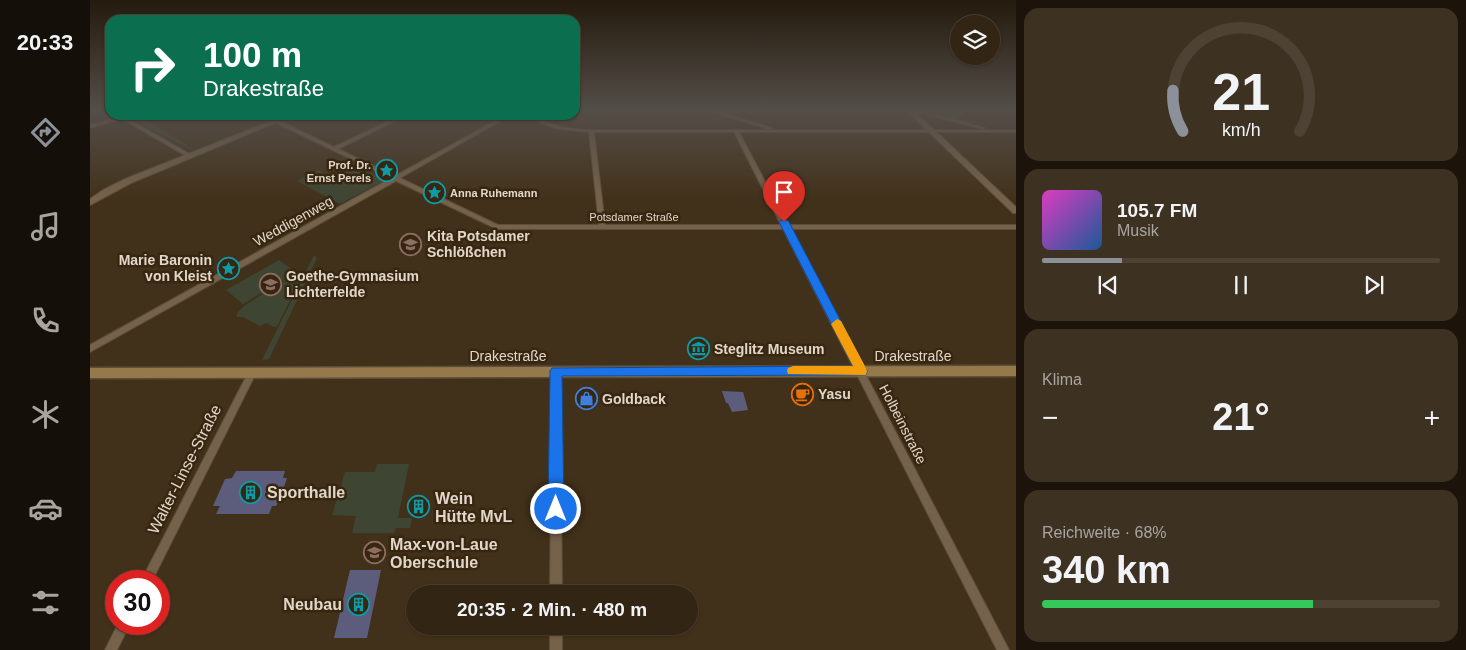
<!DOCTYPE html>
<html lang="de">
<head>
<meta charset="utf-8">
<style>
  body { margin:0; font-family:Helvetica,sans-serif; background:#3d3122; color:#f1f3f6; height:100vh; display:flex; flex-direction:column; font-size:19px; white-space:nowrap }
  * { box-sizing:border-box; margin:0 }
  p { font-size:16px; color:#a8a5a0 }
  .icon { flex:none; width:28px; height:28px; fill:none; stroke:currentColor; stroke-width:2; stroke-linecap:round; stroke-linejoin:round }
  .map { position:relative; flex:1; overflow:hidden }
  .panel { display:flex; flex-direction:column; gap:8px; padding:8px; background:#1c140b; width:450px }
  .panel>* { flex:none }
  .guide { position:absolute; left:15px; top:15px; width:475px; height:105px; border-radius:15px; box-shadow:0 1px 4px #0004,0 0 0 1px #4d4234; background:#0b6e4f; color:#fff; overflow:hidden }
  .buttons { position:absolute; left:860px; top:15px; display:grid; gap:10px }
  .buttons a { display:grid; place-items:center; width:50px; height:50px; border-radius:50%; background:#322514; box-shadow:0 1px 4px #0004,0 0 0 1px #4d4234; font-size:25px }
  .speed { position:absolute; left:15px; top:570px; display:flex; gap:10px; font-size:25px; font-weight:700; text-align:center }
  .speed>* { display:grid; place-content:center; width:65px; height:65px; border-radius:50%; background:#322514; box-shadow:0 1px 4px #0004,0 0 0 1px #4d4234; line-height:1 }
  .speed .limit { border:8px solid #d22; background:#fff; color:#111 }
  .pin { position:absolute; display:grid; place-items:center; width:42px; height:42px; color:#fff; margin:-51px -21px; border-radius:50% 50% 50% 0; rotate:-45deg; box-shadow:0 0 5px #0007 }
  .pin .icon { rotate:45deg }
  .me { position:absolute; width:55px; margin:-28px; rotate:0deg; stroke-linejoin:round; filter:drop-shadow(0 0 4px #0008) }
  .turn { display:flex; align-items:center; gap:18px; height:105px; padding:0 15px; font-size:22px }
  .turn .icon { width:65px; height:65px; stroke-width:2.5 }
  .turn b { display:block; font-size:35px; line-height:42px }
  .big { font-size:38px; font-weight:700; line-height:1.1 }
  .panel .tile { flex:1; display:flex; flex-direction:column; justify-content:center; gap:8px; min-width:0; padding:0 18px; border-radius:15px; background:#3d3122 }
  .panel .dial { align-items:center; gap:0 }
  .dial svg { height:130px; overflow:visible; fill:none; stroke:#4d4234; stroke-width:7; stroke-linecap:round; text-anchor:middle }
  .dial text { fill:#f1f3f6; stroke:none }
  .song { display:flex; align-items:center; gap:15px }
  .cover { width:60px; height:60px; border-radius:8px; background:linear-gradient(135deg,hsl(310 70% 55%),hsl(210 70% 35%)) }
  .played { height:5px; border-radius:2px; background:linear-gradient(90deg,#8c9099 20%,#4d4234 20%) }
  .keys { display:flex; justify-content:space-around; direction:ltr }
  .heat { display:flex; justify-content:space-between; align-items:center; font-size:28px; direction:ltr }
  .charge { height:8px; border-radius:4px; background:linear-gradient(90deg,#34c759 68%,#4d4234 0) }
  .trip { position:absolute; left:316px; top:585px; width:292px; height:50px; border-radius:25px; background:#322514; box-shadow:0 1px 4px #0004,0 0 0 1px #4d4234; font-weight:700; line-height:50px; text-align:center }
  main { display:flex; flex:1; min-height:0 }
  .menu { display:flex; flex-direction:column; width:90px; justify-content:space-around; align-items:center; background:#140f08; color:#a8a5a0 }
  .menu .icon { width:35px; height:35px }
  .menu .selected { color:#8c9099 }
  .menu b { font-size:22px; color:#f1f3f6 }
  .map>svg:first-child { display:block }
  .green { fill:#3e4532 }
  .building { fill:#5c5d7d }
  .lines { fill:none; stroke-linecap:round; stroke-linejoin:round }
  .minor-casing { stroke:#5c4e3a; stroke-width:2 }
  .tertiary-casing { stroke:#5c4e3a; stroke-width:2 }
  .secondary-casing { stroke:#5c4e3a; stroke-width:3 }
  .minor { fill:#75624a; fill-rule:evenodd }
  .tertiary { fill:#75624a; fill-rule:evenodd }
  .secondary { fill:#96794a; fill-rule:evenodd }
  .route { fill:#1a73e8; stroke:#114b97 }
  .slow { fill:#f59e0b }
  .labels { text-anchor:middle; stroke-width:5; stroke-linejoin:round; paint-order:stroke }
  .far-poi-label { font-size:11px; font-weight:bold; fill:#e1d6c9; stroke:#382710; text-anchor:end }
  .far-street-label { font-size:11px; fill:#e1d6c9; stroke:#382710 }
  .street-label { font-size:14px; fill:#e1d6c9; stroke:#382710 }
  .poi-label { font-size:14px; font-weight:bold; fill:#e1d6c9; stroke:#382710; text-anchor:start }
  .near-street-label { font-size:16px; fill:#e1d6c9; stroke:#382710 }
  .near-poi-label { font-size:16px; font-weight:bold; fill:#e1d6c9; stroke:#382710; text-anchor:start }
</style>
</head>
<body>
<main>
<nav class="menu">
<b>20:33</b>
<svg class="icon selected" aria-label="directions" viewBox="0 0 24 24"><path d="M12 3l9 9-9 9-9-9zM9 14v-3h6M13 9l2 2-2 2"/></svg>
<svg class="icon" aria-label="music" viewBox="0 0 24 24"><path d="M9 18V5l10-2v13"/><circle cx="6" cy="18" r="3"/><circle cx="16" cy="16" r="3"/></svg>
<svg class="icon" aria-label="phone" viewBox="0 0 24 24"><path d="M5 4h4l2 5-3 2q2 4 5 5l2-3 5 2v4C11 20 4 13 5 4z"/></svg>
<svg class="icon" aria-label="climate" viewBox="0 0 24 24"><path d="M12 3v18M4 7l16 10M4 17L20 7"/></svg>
<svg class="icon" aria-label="car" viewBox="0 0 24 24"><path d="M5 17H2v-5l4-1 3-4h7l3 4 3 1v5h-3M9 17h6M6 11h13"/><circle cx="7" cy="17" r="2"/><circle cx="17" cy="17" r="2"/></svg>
<svg class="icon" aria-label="filters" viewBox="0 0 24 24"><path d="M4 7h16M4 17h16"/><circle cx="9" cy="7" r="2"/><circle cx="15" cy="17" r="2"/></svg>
</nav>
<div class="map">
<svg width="926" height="650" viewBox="0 0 926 650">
  <rect width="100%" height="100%" fill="#42311a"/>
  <path class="green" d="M48 116 104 149 98 151 100 149 42 119Z
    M267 166 295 180 250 204 207 181 228 170 244 178Z
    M224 255 227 258 179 359 172 360Z
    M189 260 206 272 153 304 136 290Z
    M204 274 213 275 187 326 184 327 176 323 170 326 153 317H146L148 312 154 306Z
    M287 464H319L308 518H322L320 528H306L304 533H262L266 516 242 515 255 472H285Z"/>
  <path class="building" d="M632 391 653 392 658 410 642 412 638 403H636Z
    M146 471H195L193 478H197L190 499 186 506H182L179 514H126L130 506H123L135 479 142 478Z
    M321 500H339L336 513H319Z
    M260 570H291L277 638H244Z"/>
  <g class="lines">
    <defs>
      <path id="minor" d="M613 109H621L682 128 678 129Z
        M815 109H823L859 118 873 109H878L863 119 895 128 893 129Z
        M27 115H32L103 156 98 157 32 119 0 128V125L28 117Z
        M311 115H317L248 149 305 176 416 115H421L310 178 408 225H509L499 132 467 129 431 115H437L470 127 496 130H926V132H649L698 225H926V229H700L919 650H907L693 229H407L306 181 0 352V345L301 178 184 122V120H188L244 147ZM504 132H644L691 225H515Z
        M466 368 469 369 470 371 472 594H460L462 371 463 369Z
        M162 370 165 371 166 373 62 581H51L159 371Z
        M28 624H40L27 650H15Z
        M460 626H472V650H460Z"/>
      <path id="tertiary" d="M815 109H822L926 207V213H923Z
        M196 115H204L41 183 0 205V199L13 190 35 179Z"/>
      <path id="secondary" d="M926 366V376L0 378V368Z"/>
    </defs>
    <use href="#minor" class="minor-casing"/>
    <use href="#tertiary" class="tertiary-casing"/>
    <use href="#secondary" class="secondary-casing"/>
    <use href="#minor" class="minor"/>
    <use href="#tertiary" class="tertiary"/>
    <use href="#secondary" class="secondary"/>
  </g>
  <linearGradient id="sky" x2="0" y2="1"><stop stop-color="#241b0e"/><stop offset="0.55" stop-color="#544e49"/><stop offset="1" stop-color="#544e49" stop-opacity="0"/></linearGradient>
  <rect width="926" height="200" fill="url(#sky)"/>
  <path class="route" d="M691 220H697L699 222 777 371 776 375 472 376 474 509 471 514 466 516 461 514 458 509 460 371 462 368 763 366 689 222Z"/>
  <path class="slow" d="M747 319 751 321 776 368 777 371 776 375 698 374 697 371 698 368 703 366H763L741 324Z"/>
  <defs>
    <symbol id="sight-ring" viewBox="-11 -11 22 22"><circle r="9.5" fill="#382710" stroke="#0f9aa8" stroke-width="1.5"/><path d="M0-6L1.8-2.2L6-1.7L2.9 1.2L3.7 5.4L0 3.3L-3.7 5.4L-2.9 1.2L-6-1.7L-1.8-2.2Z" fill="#0f9aa8"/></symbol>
    <symbol id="school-ring" viewBox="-11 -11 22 22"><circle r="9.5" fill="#382710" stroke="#8d6e63" stroke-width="1.5"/><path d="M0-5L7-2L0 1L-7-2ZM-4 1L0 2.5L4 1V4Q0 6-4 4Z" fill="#8d6e63"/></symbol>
    <symbol id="museum-ring" viewBox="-11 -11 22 22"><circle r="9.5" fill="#382710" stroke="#0f9aa8" stroke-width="1.5"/><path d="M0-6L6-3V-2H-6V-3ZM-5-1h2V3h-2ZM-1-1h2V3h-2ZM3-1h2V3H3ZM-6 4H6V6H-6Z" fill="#0f9aa8"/></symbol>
    <symbol id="cafe-ring" viewBox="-11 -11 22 22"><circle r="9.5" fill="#382710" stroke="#e8710a" stroke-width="1.5"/><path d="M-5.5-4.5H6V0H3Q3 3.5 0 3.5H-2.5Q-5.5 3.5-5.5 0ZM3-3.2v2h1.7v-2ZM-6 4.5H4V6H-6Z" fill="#e8710a"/></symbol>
    <symbol id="shop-ring" viewBox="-11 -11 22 22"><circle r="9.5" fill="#382710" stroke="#3f7fe0" stroke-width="1.5"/><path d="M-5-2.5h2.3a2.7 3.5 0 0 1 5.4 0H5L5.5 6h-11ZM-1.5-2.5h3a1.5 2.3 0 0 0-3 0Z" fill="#3f7fe0"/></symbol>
    <symbol id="building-ring" viewBox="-11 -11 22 22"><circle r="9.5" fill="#382710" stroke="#0f9aa8" stroke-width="1.5"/><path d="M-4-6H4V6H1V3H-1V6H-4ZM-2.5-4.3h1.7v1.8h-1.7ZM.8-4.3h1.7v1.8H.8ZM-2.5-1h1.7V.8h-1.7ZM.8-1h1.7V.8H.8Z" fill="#0f9aa8"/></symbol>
  </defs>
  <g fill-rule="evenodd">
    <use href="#sight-ring" x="284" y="158" width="25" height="25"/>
    <use href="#sight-ring" x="332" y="180" width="25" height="25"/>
    <use href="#school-ring" x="308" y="232" width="25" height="25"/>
    <use href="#sight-ring" x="126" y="256" width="25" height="25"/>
    <use href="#school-ring" x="168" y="272" width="25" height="25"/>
    <use href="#museum-ring" x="596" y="336" width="25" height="25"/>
    <use href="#cafe-ring" x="700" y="382" width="25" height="25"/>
    <use href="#shop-ring" x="484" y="386" width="25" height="25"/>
    <use href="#building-ring" x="148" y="480" width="25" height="25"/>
    <use href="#building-ring" x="316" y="494" width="25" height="25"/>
    <use href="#school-ring" x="272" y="540" width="25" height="25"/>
    <use href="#building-ring" x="256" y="592" width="25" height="25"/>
  </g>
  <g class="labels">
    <g class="far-poi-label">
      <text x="281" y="169">Prof. Dr.<tspan x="281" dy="13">Ernst Perels</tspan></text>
      <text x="360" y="197" text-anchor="start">Anna Ruhemann</text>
    </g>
    <g class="far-street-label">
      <text x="544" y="221">Potsdamer Straße</text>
    </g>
    <g class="street-label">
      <text transform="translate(203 221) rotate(-29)" y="5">Weddigenweg</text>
      <text x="418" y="361">Drakestraße</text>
      <text x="823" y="361">Drakestraße</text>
      <text transform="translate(813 424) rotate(63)" y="5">Holbeinstraße</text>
    </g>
    <g class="poi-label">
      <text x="337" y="241">Kita Potsdamer<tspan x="337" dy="16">Schlößchen</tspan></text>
      <text x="122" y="265" text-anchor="end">Marie Baronin<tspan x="122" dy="16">von Kleist</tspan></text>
      <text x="196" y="281">Goethe-Gymnasium<tspan x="196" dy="16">Lichterfelde</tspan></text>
      <text x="624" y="354">Steglitz Museum</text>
      <text x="728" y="399">Yasu</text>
      <text x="512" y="404">Goldback</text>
    </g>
    <g class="near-street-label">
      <text transform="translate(94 469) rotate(-63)" y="6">Walter-Linse-Straße</text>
    </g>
    <g class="near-poi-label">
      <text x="177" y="498">Sporthalle</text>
      <text x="345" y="504">Wein<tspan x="345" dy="18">Hütte MvL</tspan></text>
      <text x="300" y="550">Max-von-Laue<tspan x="300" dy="18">Oberschule</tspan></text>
      <text x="252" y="610" text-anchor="end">Neubau</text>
    </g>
  </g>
</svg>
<div class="buttons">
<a><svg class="icon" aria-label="layers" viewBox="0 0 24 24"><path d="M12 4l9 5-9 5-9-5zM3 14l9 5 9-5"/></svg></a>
</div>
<div class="speed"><div class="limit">30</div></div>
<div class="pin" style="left:694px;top:222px;background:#d93025"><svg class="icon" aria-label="arrive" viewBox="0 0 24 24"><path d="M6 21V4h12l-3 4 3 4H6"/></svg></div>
<svg class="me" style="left:466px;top:509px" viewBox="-20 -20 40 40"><circle r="17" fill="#1a73e8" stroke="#fff" stroke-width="3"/><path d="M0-11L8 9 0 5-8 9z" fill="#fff"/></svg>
<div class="trip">20:35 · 2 Min. · 480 m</div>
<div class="guide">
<div class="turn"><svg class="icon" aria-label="right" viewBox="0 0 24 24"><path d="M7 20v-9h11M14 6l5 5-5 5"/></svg><div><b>100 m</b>Drakestraße</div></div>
</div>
</div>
<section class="panel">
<div class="tile dial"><svg viewBox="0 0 100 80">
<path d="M14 69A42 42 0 1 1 86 69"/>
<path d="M14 69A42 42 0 0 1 8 44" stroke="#8c9099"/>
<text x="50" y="56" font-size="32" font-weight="700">21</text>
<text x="50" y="72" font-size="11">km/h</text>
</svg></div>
<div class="tile">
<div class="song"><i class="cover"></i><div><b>105.7 FM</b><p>Musik</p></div></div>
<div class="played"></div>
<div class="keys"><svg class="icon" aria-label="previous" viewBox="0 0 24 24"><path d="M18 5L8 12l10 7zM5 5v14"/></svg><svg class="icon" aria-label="pause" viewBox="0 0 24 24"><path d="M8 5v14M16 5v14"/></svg><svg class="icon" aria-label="next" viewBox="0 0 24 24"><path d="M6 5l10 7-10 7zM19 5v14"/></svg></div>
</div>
<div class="tile"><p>Klima</p>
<div class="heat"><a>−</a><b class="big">21°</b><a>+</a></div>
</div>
<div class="tile"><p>Reichweite · 68%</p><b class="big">340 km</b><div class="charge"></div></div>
</section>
</main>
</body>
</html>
